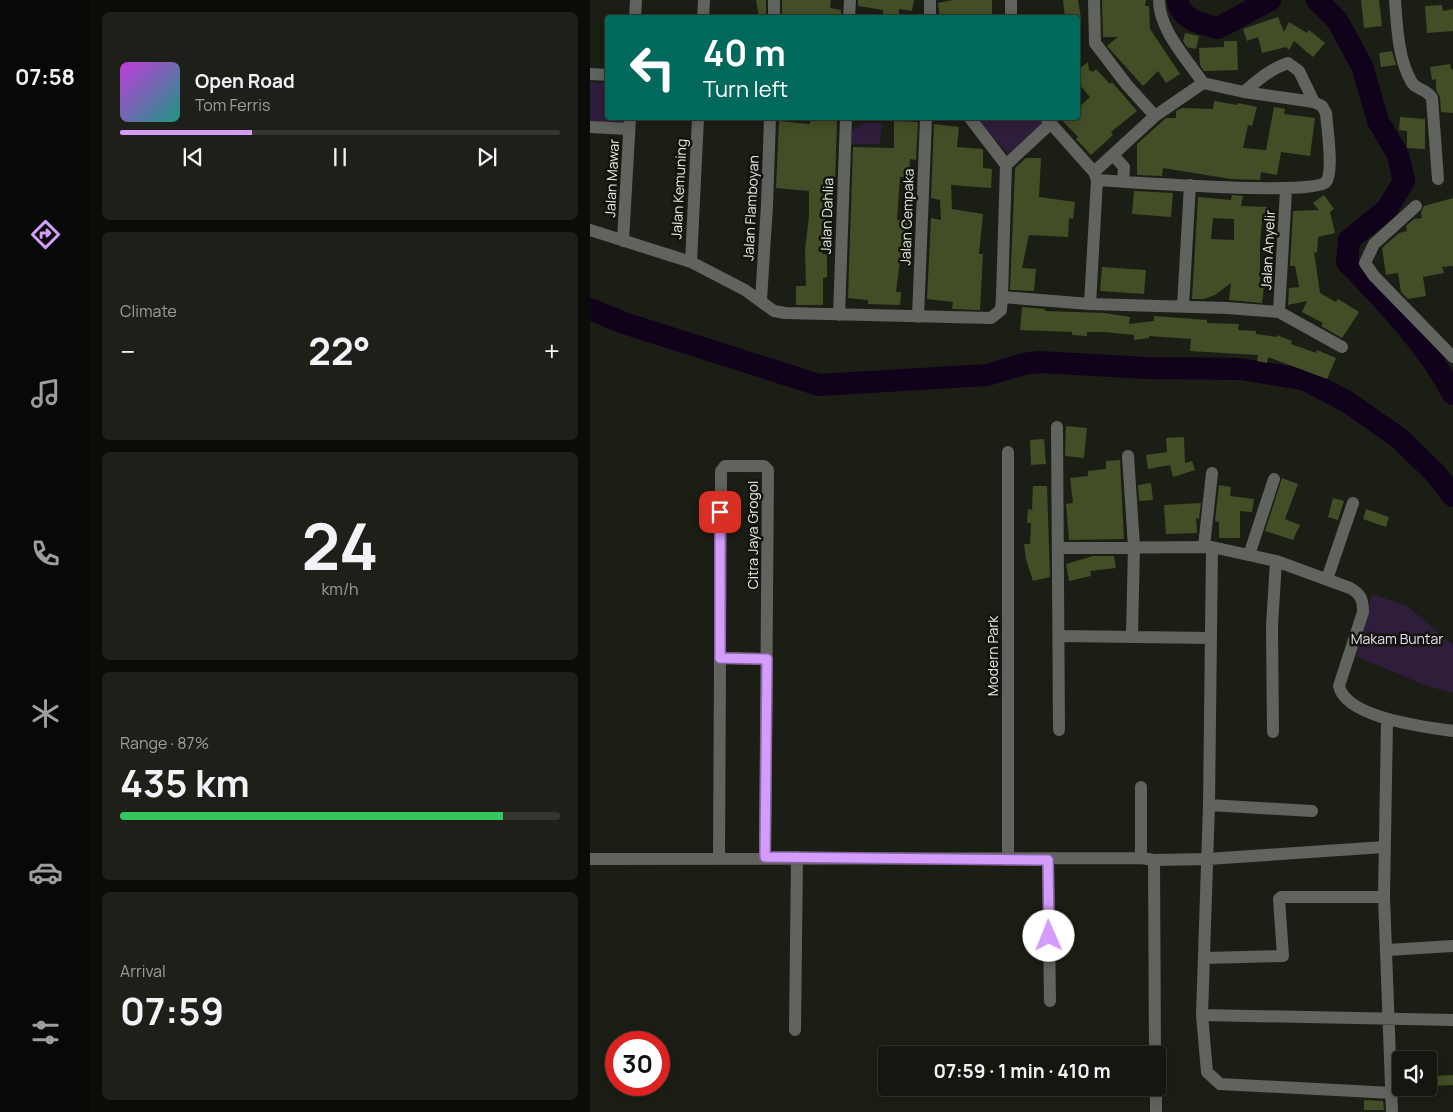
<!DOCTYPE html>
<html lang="en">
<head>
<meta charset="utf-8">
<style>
  body { margin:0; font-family:Manrope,sans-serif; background:#1d1f18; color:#f1f3f6; height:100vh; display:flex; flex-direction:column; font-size:19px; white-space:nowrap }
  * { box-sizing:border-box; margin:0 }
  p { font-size:16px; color:#9d9f9e }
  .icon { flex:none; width:28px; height:28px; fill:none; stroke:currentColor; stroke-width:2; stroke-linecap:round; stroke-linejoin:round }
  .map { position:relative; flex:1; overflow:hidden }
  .details { display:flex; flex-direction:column; gap:12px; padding:12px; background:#0b0c08; width:500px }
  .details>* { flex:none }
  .guide { position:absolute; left:15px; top:15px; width:475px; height:105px; border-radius:5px; box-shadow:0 2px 12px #0003,0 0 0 1px #33352f; background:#00695c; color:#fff; overflow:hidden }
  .controls { position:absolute; left:802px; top:1051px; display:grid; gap:10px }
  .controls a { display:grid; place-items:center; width:45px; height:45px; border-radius:5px; background:#14160f; box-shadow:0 2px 12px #0003,0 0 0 1px #33352f; font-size:25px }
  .speed { position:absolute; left:15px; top:1031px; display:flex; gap:10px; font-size:25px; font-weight:700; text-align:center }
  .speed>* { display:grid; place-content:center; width:65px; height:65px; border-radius:50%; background:#14160f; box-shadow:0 2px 12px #0003,0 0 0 1px #33352f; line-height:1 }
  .speed .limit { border:8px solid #d22; background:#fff; color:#111 }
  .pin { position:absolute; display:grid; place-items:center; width:42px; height:42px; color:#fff; margin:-21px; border-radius:10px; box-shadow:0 2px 8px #0006 }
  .me { position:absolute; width:55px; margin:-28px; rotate:359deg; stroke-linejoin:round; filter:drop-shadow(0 0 4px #0008) }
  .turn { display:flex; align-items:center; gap:18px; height:105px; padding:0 15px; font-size:22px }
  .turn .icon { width:65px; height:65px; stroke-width:2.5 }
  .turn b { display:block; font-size:35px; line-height:42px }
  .big { font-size:38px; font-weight:700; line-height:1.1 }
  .details .tile { flex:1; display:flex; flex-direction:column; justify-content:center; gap:8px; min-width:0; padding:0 18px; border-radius:8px; background:#1d1f18 }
  .details .dial { align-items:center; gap:0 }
  .dial b { font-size:65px; line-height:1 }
  .song { display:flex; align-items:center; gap:15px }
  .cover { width:60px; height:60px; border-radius:8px; background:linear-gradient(135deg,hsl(290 70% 55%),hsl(170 70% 35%)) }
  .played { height:5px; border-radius:2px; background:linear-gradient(90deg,#d39cfd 30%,#33352f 30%) }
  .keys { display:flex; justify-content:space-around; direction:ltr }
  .heat { display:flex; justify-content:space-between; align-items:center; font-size:28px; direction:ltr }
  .charge { height:8px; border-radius:4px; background:linear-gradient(90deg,#34c759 87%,#33352f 0) }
  .trip { position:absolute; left:288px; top:1046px; width:288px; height:50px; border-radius:5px; background:#14160f; box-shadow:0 2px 12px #0003,0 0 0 1px #33352f; font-weight:700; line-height:50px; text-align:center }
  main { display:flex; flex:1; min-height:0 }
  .menu { display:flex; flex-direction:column; width:90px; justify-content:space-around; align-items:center; background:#080906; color:#9d9f9e }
  .menu .icon { width:35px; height:35px }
  .menu .on { color:#d39cfd }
  .menu b { font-size:22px; color:#f1f3f6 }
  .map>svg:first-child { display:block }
  .green { fill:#2f1d3c }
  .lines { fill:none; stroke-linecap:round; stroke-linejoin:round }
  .river { stroke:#11021c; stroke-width:22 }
  .building { fill:#434e27; fill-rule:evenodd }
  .street { stroke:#61635e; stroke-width:12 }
  .route-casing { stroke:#8965a4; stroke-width:12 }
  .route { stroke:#d39cfd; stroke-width:9 }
  .labels { text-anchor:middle; stroke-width:5; stroke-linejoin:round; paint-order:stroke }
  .street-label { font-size:14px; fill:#e9ebe5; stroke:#12150c }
  .park-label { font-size:14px; fill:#eaddf6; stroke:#12150c }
</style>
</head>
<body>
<main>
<nav class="menu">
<b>07:58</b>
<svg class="icon on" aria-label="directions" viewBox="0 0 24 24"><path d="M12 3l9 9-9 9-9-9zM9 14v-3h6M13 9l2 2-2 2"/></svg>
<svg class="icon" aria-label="music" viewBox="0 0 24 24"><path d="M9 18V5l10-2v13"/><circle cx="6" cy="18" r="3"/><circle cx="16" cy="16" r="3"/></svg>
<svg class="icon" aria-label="phone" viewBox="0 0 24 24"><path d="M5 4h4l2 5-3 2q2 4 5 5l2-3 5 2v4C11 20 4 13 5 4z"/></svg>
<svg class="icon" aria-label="climate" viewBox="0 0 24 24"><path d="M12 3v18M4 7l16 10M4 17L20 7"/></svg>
<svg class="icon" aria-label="car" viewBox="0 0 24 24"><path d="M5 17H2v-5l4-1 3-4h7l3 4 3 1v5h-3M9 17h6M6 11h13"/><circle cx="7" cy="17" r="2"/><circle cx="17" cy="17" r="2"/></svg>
<svg class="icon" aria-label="filters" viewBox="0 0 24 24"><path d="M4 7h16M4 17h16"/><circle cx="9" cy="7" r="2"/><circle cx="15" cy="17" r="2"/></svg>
</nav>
<section class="details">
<div class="tile">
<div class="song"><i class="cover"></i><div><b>Open Road</b><p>Tom Ferris</p></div></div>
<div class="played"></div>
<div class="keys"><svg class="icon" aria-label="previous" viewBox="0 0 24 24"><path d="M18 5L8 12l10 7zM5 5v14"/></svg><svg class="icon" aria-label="pause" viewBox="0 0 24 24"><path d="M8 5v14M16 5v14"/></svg><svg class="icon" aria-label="next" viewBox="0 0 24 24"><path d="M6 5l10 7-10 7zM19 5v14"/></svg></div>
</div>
<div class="tile"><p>Climate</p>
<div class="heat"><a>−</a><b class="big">22°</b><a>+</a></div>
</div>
<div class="tile dial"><b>24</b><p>km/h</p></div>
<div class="tile"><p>Range · 87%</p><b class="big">435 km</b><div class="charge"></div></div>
<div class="tile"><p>Arrival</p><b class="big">07:59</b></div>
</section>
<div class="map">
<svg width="863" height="1112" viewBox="0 0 863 1112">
  <rect width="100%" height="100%" fill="#1b1e14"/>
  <path class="green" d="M0 82 17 83 18 118H33V123L0 122Z
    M386 118H447L452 123 418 154Z
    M275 123H292L290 144H257C260 132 263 128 275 123Z
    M782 594 817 606 863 645V693L837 686 766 656Z"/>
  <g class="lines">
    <path class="river" d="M588 0C589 20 613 24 628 28L680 0
      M727 0 747 20 772 66 788 121 808 155 814 181 797 209 759 240 757 262C796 302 837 345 863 394
      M0 309 34 323 229 385 397 375 434 364 449 362 557 368 649 369 713 379 756 401 809 438 846 474 863 496"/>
  </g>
  <path class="building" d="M166 0H176V18H169Z
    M192 0H241L240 8 251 10V18H192Z
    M268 0H324L322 11 309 9V18H293V10L268 6Z
    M363 0H402V18H350L348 3Z
    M473 0H488L491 18H475Z
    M512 0H556L555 6H559L560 29 590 74 576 83 568 71 553 86 517 46 528 37H513Z
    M771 0H789L792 26 774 28Z
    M852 5 853 11 863 9V31L837 33 835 6Z
    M688 17 694 32 699 22 717 33 719 30 735 43 723 57 704 41 699 50 696 47 672 53 668 37 657 41 653 29Z
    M595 33 609 36 606 49 597 47 593 41Z
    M634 41H647L648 70 614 71 610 65 609 48 634 47Z
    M802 51 806 65 791 67 789 53Z
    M498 62 499 70 503 72 506 69 520 84 522 82 547 111 521 132 523 135 501 155 486 139 488 137 470 118H488V108L500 97 488 83V70Z
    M860 64 861 69H863V113L851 112 850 97 846 90V79L842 80 840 67Z
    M624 101 647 105 648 103 667 107 662 126 658 125 653 148 676 150 684 107 695 109 694 114 725 118 720 156 691 152 687 175 671 172 670 180 641 179 573 168 572 176 547 175V144L576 118H586V111L592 108 623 109Z
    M810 117 835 119V149L817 148V131L809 130Z
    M220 118 247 120 244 217H236L232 254H237V277L233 278V305H206V286H216L215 250 219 216V191L186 188 189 121 220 124Z
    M304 121 328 122 326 160 320 159 319 178 310 177 307 220 319 221 318 237 323 238 322 254 311 253 306 292H311L310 305 278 304V300L258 298 263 147 304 148Z
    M344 124 369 127 367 147 393 149V168L402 169 401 188 361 185 362 209 393 214 389 254H393L390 310 362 309 363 302 337 299 341 218 351 220 350 200 341 198Z
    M436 158H451L449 197 485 202 483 219 479 218 478 237 439 235 432 268 446 269 444 291 420 290 425 168Z
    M544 191 583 193 581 217 542 214Z
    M642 195 653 196 651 206 677 207 676 223 672 222 670 242V285H674L672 303 639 300 641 283 625 295 614 299H602L608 197 641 200ZM623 218 644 219V240L621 239Z
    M734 195 744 209 740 212 745 233 728 237 727 253 724 252 730 293 746 302 748 299 769 312 752 338 731 326 733 323 712 312 717 301 698 305 699 288 709 287 705 266H700L703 211 729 210 723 203Z
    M863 198V266L852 267 854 273 833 277 836 296 818 299 811 292 808 273 796 275 792 248 809 233 817 231 816 226 824 219 832 218 831 212 834 206Z
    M512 267 556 270 554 294 510 291Z
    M432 307 455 309V311L514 313 540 317 539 324 564 321V316L617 320V323L649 324 648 330 666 331V334L687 337V335L702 341 701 344 726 353 727 350 746 358 737 379 678 357 677 363 667 361 668 355 600 351 601 339 559 336V338L544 340V335L514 332H497V336L482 335V332L430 330Z
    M476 426 497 428 494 458 475 456Z
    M594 437 595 463 602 461 605 470 583 477 580 465 558 469 556 455 577 452 576 438Z
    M454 439 456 464 441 465 440 440Z
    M530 460 534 539 479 540 476 504 483 503 480 478 498 476V471L516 469V461Z
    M692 478 708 484 695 519 710 525 703 540 675 531Z
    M561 483 563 500 549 501 548 485Z
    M629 485 641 487 640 496 664 499 662 512 650 511V538H629V522L625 521Z
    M443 486H457L460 577 443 581 436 559 434 544H440L441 523H437L438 509 442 510Z
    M743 498 754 501 748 520 738 517Z
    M611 503 609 519 606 518 607 533 576 534 574 505Z
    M776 509 799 517 796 527 773 519Z
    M503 556H524L526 568 500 571 501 576 479 581 476 564Z
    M863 1075V1085L843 1086 842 1076Z
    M774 1100 793 1101 794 1110H774Z"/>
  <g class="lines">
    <path class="street" d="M504 0 505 43 537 85 565 116
      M805 0C807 26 808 58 821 81 825 90 836 88 842 98L848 179
      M45 18 46 0
      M113 18 114 0
      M184 18V0
      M259 18 260 0
      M340 18V0
      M421 18V0
      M0 74 18 75
      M654 92C668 80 680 69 698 63L709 71 724 102
      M380 118 416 165 412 297
      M456 118 504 172 507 180 500 304
      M0 127 39 129
      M524 156 534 167 533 182
      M416 165 461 123
      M504 172 565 116 613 83
      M507 180C536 182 726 196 736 182 744 172 737 127 736 113L732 106 724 102 654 92 613 83C597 59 569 30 569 0
      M826 206 784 244 775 263 784 276 863 357
      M0 230 101 262 155 290 184 311 195 313 401 318 411 310 412 297 500 304 637 308 689 312 752 347
      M33 241 40 118
      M101 262 108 118
      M171 300 177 205 180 118
      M593 306 600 185
      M689 312 696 190
      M249 315 256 118
      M328 317 336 118
      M467 427 469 730
      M538 456 544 546 542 636
      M614 546 622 473
      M622 547 619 805 612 1015 617 1072 630 1084 802 1093
      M470 548 622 547 686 561 760 588C771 594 773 600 773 612L749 686C756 718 835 727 863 731
      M659 555 684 479
      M737 579 763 503
      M470 636 621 638
      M130 658 177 659
      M797 721 794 897 802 1112
      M683 732 682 626 686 561
      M551 787V858
      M619 805 722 811
      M129 858 131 471 135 466H174L178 470 175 857
      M0 859C184 857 368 860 551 858L564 860 618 859 794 847
      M418 860V452
      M458 860 460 1001
      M564 860 565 1055
      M797 950 863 946
      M614 958 693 956 689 899 691 897H794
      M612 1015 863 1020
      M205 1030 207 857
      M566 1088V1112"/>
  </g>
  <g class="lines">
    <defs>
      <path id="route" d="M130 512V658L177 659 175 857 458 860 459 936"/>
    </defs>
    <use href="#route" class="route-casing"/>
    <use href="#route" class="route"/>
  </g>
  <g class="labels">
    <g class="street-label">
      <text transform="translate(22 178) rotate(-87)" y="5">Jalan Mawar</text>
      <text transform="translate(89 189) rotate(-87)" y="5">Jalan Kemuning</text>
      <text transform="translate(161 208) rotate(-87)" y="5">Jalan Flamboyan</text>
      <text transform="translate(237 216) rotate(-88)" y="5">Jalan Dahlia</text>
      <text transform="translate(317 217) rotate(-88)" y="5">Jalan Cempaka</text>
      <text transform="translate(678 250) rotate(-87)" y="5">Jalan Anyelir</text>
      <text transform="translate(163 535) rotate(-90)" y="5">Citra Jaya Grogol</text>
      <text transform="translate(403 656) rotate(-90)" y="5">Modern Park</text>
    </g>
    <g class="park-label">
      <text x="807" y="644">Makam Buntar</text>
    </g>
  </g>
</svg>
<div class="controls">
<a><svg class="icon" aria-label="sound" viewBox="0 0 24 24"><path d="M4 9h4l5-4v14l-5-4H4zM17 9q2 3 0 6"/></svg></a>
</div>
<div class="speed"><div class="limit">30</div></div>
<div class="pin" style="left:130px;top:512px;background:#d93025"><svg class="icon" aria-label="arrive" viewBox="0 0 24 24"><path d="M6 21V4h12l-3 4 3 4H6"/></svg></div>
<svg class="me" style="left:459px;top:936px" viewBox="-20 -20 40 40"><circle r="19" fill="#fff"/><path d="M0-13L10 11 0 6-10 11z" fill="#d39cfd"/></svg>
<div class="trip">07:59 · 1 min · 410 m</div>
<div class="guide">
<div class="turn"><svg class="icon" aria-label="left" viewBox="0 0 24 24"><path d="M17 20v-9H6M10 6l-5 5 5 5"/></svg><div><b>40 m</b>Turn left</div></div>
</div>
</div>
</main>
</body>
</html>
